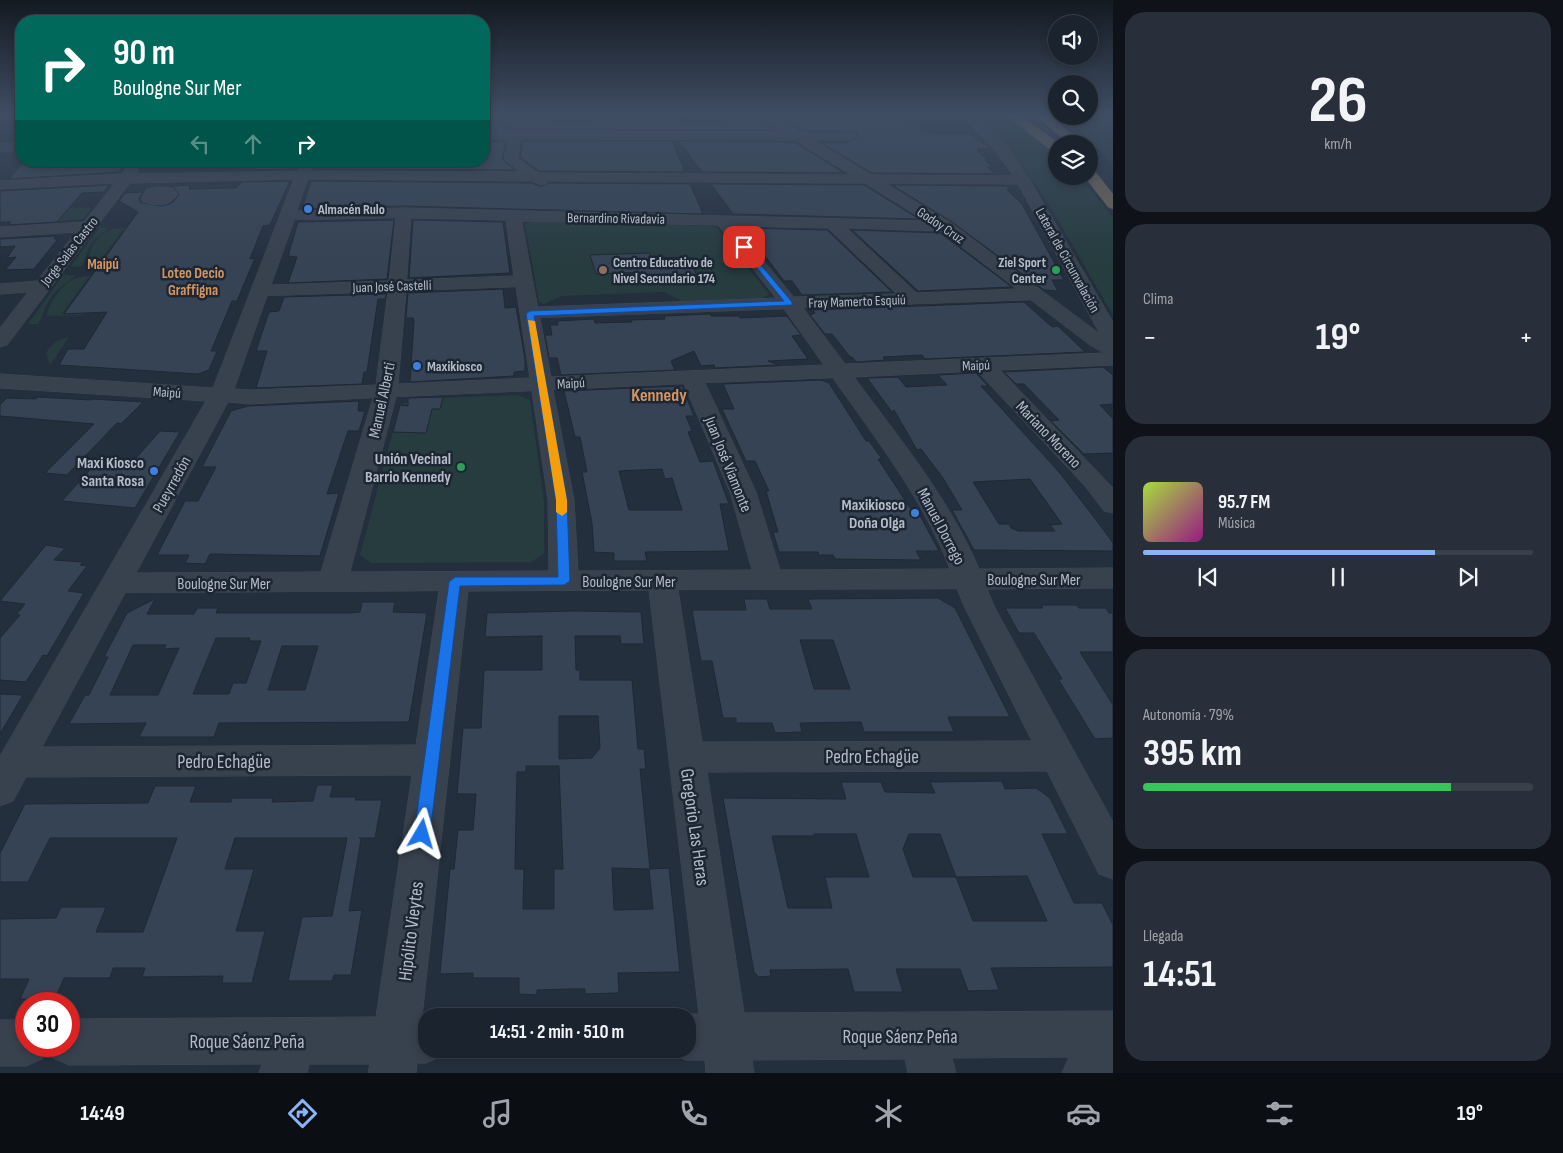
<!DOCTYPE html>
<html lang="es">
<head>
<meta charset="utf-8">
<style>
  body { margin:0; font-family:"Sofia Sans Condensed",sans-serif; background:#282f3a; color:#f1f3f6; height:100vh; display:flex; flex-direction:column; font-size:19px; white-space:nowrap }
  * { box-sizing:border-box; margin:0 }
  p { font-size:16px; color:#a0a4aa }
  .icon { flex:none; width:28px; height:28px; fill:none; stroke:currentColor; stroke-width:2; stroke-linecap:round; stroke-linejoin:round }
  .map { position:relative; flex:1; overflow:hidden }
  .panel { display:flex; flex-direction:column; gap:12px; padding:12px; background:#0f1319; width:450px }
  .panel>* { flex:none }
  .guide { position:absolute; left:15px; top:15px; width:475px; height:152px; border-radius:20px; box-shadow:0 2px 8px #0003,0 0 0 1px #39404a; background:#00695c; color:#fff; overflow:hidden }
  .controls { position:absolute; left:1048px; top:15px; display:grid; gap:10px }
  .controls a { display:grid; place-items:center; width:50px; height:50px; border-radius:50%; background:#1b232e; box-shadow:0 2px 8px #0003,0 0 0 1px #39404a; font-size:25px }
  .speed { position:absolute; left:15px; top:992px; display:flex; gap:10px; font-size:25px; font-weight:700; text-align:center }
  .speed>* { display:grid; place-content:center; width:65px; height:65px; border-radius:50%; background:#1b232e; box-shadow:0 2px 8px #0003,0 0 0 1px #39404a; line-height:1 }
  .speed .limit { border:8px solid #d22; background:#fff; color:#111 }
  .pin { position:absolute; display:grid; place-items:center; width:42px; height:42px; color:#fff; margin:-21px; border-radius:10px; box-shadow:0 2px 8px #0006 }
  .me { position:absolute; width:55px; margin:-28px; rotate:7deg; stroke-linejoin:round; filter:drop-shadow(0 0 4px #0008) }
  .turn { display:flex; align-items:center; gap:18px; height:105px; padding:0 15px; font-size:22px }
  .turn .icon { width:65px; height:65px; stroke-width:2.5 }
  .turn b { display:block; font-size:35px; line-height:42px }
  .lanes { display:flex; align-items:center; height:48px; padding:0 15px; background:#0003; justify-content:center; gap:25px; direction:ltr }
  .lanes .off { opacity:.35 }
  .big { font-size:38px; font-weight:700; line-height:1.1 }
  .panel .widget { flex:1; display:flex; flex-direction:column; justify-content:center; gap:8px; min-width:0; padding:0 18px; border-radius:20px; background:#282f3a }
  .panel .dial { align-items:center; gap:0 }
  .dial b { font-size:65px; line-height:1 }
  .song { display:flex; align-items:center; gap:15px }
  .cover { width:60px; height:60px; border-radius:8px; background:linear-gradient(135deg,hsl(80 70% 55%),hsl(310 70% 35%)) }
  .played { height:5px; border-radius:2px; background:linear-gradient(90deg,#8ab4f8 75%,#39404a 75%) }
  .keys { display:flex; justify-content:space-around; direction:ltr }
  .heat { display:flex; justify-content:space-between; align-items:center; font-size:28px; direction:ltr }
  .charge { height:8px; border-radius:4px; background:linear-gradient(90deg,#34c759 79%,#39404a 0) }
  .trip { position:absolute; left:418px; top:1008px; width:278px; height:50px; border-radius:20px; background:#1b232e; box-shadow:0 2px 8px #0003,0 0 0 1px #39404a; font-weight:700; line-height:50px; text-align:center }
  .tab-bar { display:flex; height:80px; justify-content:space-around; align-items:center; background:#0b0e12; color:#a0a4aa }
  .tab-bar .icon { width:35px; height:35px }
  .tab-bar .selected { color:#8ab4f8 }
  .tab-bar b { font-size:22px; color:#f1f3f6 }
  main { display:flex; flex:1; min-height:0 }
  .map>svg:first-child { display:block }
  .green { fill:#263c3f }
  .building { fill:#364354; stroke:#1f2835; fill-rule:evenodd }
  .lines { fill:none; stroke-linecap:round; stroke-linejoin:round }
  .minor-casing { stroke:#414a57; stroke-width:1 }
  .highway-casing { stroke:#434c59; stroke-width:1 }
  .minor { fill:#38414e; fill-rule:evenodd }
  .highway { fill:#746855; fill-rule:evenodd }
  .route { fill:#1a73e8; stroke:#114b97 }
  .slow { fill:#f59e0b }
  .shop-dot { fill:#3f7fe0; stroke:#1d2633; stroke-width:2 }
  .education-dot { fill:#8d6e63; stroke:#1d2633; stroke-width:2 }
  .leisure-dot { fill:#2e9e5b; stroke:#1d2633; stroke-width:2 }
  .labels { text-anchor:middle; stroke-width:5; stroke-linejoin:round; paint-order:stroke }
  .far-poi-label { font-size:14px; font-weight:bold; fill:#b4bcc9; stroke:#1d2633; text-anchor:start }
  .far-street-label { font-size:14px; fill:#b4bcc9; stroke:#1d2633 }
  .far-neighbourhood-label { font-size:15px; font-weight:bold; fill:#d59563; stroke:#1d2633 }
  .street-label { font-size:16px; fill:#b4bcc9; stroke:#1d2633 }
  .poi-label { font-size:16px; font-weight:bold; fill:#b4bcc9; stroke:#1d2633; text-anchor:end }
  .neighbourhood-label { font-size:18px; font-weight:bold; fill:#d59563; stroke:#1d2633 }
  .near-street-label { font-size:19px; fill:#b4bcc9; stroke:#1d2633 }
</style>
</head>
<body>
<main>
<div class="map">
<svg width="1113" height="1073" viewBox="0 0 1113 1073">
  <rect width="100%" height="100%" fill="#242f3e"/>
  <path class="green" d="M973 113H1002L1041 139 1056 153V176H1080L1113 218V315C1071 246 1036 167 973 113Z
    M1089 113 1113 128V166L1094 144 1066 116H1089Z
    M69 207 92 208 83 219 55 222Z
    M533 221 708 226 717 228 769 294 763 298 682 301 664 292 562 296 544 304 539 302 525 224Z
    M100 227 109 228C104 233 96 237 91 244 85 252 87 259 81 267L71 266Z
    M142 228 123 230 102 258 120 259 89 260C89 247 100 232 113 229 122 227 133 229 142 228Z
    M64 274 75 276C65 284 54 291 48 302 43 310 43 317 38 324H28Z
    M109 276 88 278 62 314 82 313 85 309 93 311 82 315 47 316C48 303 64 281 77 278 87 275 99 277 109 276Z
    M69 337 50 365 46 354C49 344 59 339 69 337Z
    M517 395 530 400 544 502V554L531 562 371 563 360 555 400 405 413 399Z"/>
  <path class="building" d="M504 113H551L550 123H592L591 113 679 114 682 123H723L719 114 752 113 777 130 509 129 500 124Z
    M771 113H857V116L894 114 932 134H970L991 149H977L980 151H977L988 160H985L992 167H987L995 174 872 173 820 142H850L858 136 856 132 801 130Z
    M484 141 506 142 502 159 515 170 315 169 317 161H400L399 163 402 164 465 165 466 161H484Z
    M523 141H672L685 172 539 171 520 157Z
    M679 141 794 142 844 173 702 172Z
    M69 161H128L119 172 9 179 21 165Z
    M261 161H298L295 169 253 170Z
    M290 181 270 225 263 226 250 259 255 258 237 301H232L211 351H217L209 370 198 374 59 365 68 349H84L107 312 64 314 138 212 119 201 125 193 143 192 139 198 141 203 162 206 172 203 179 195 173 186 190 185 189 189 236 188 242 182Z
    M311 181 532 183 541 187 549 183 690 184 703 214 404 206 302 209Z
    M711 184 864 185 919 219 733 214Z
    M109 185 104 192 82 193 57 222 8 225 11 222H0V191Z
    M892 185 1006 186 1012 190H1007L1022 204 1064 280H1052L1058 291 1044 290 952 222Z
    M394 220 387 279 288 283 297 257 288 256 298 222Z
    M413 220 503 222 510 273 409 278Z
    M744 228 827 230 892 292 802 295 792 281H784Z
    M852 230 940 233 1012 287 918 291Z
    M56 236 54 239H58L34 269 5 270 16 257 7 258 15 246 0 247V239Z
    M649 253 652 258 688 257 698 278 648 280 645 272 596 274 590 255Z
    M503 289 505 308 516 307 525 359V371L514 372V376L410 382 414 321 413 318H406L408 293Z
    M386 294 385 299H378L367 372H364L362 384 256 388 267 351H256L269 312 279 311 284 297Z
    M1024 302 1052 327 1058 326 1085 352 925 359 922 355 883 357 885 360 856 362 852 357H850L832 334H825L810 315 815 313 813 310Z
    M710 314 711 316H739L740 318 787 316 801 335 792 336 808 359 768 361 779 365 715 368 714 365 701 366 694 351 671 361 675 370 561 375 557 358H549L545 335H552L550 325H558L557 321 594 319 595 323 632 322 631 320 665 319 664 316Z
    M1103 367 1113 375V404L1100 405 1113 419V453L1084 454 1051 421 1059 420 1024 384H1016L1004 372Z
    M976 373 988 386H981L1059 472 1100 525 1113 543V551L974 550 952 510H962L943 478 921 449 917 450 894 410 892 412 867 378 898 377 906 387 947 385 938 375ZM1030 479 1062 524 1050 525 1055 531H1018L1011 528 1009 524H999L973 482Z
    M821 380 829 383 866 441H869L882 459H878L910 508H916L939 551H916L921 560 835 559 833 555H819L818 552H779L773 532H778L766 491H769L755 461H746L722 409H734L723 384Z
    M682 386 694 416H686L692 431 688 432 700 462 713 461 729 504H720L729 551 645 552 647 561H614V553L594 552 592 523 582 472H587L580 437H575L564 391ZM662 469 665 479 672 478 682 510H629L619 471Z
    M38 397 91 400 92 399 143 402 121 424 117 423 67 475 45 473 94 424 0 416V405L7 398 36 399Z
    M443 397 440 409H432L426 433 393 432 400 405 408 406V398Z
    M359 401 358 411H365L359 431H348L327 494 339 493 320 556 210 554 205 564 185 563 189 555H157L185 501H198L216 467H202L231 411 248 406Z
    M160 431 180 432 135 508 62 501 96 463 129 466Z
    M46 545 65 548 54 560 83 562 80 565 87 566 68 591 84 593 47 656 43 655 26 682 0 680V638L20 615 17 614 25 604 0 601Z
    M938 598 955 608 1010 717H948L954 732H864L861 722 800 723 802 732 775 733 772 723H736V718H723L712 661H701L692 610H746L744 599H767L770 609H812L808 599ZM800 640H833L850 689H814Z
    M155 599 147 614H194L197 608H218L216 613H349L360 612 362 602H395L393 612 427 613 409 722 219 723 214 737H139L146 723 69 724 85 695H89L108 657H104L127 613ZM216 638H250L249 641H261L246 683H233L229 694H193ZM133 645H166L164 649 179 648 158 695H110ZM282 646H318L305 690H268Z
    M1041 605H1077L1079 608H1106L1109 613H1113V652H1080L1113 705V738L1095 739 1058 679H1062L1034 633H1019L1005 608H1043Z
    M575 611 641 612 644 644H621L620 636H575L576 670H580V680H632L638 749H644L646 769H640L650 869 669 868 680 972 618 973 619 993 585 994V989H568L537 990V995L519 994V978H473V973L440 974 450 869H454L458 830H473L476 794H457L463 728H481L484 670H542V636L485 637 487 613ZM559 716H598L600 748 592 758 559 759ZM526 766H559L563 869H554V909H523L524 869H515L516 816 517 772H526ZM612 868 649 869 653 909 614 910Z
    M0 694 23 695 0 734Z
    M1002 781 1005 789 1036 788 1050 798 1068 834H1042L1074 903H1102L1113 925V967L991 968 999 990 968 991 960 969H896L903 992H854L848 969 770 970 771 976 759 977 754 972 723 798 846 799 841 782H881L885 792 935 793 930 782ZM814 834H856L869 877H825L832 908H788L772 836H815ZM909 834H940L956 877H913L903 849ZM1027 876 1047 921H973L956 877Z
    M317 785H333L330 797H356L355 800H382L375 838H359L361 839 349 911 362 910 351 975H334L332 981H288L302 917 332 916 347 838H235L225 869H254L236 931H265L252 983H222L223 976 142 977 145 968H113L110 978H64L55 999H20L29 979H0V919L56 918 61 907H106L96 932H143L177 838H50L28 882H0V853L25 804 148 803 155 786H196L190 802H231L232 798H273L272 802 313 801Z"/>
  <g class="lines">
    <defs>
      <path id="minor" d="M0 113H21V119L0 121Z
        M489 113H501L498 125 509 131 783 132 754 113H768L800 132 854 133 856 136 850 140H813L871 175 1013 176 996 151 959 113H971L1006 145 1030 180 1113 322V365L1000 370 1113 488V513L1104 511 1085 486 977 371 854 377C899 438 949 498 979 569L1113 568V588L987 589 995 608 1113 822V879L1099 874 1047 771 707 772 744 1013 1113 1011V1073H1062L1069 1057 952 1058 956 1073H908L905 1059 752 1060 754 1073H706L705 1060H686L670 1053 668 1049H686V1016H680L686 1014H699L649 590 468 591 422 1017H426V1049H446L442 1056 426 1063H417L416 1073H368L370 1064H309L307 1073H259L262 1064 69 1065 53 1058 48 1047 42 1059 26 1066H0V1020H26V1046H69V1019L376 1017 412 775 26 777 13 801 0 806V756L206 401 0 388V374L213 388 294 179 130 183 7 345 0 347V328L28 292 0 294V284L37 281 76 232 0 237V227L84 222 115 183 0 189V181L121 174 127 167 132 166 139 170 136 174 297 171 301 161H315L311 171 520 172 504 159 508 141 504 139H484V131H492L486 126ZM521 139 795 140 851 175 538 173 518 158ZM308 179 532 181 541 185 546 184 548 181 865 183 926 221 404 208 297 211ZM885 183 1018 184 1100 334 951 223ZM396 218 389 281 271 285 294 220ZM411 218 506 220 514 276 407 280ZM522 221 718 225 776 298 538 307ZM735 226 828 228 897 294 794 297ZM847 228 941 231 1017 289 917 293ZM516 287 530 378 398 384 406 291ZM388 292 376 385 250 390 234 389 267 296ZM1031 300 1090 345 1104 353 845 364 803 308ZM784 309 824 365 551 377 540 318ZM833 378C876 439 923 499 950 569L780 570 756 492 705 383ZM684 384 730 492 752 570 578 571 574 500 553 390ZM532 391 548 500 549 571 350 572 396 397ZM373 398 321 572 136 573 228 402 250 404ZM957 589 965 608 1032 741 702 742 678 590ZM439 591 416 745 42 747 125 593Z
        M1091 113H1105L1113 118V127Z
        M21 143V151L0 152V144Z
        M158 187 173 188 178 194C169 207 157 206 143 202L141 199 146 190Z"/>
      <path id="highway" d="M1003 113H1016L1060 144H1056V151L1051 150Z
        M1044 113 1048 115 1084 144H1070L1040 119 1038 117Z
        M1089 169 1094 170 1113 194V209L1108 207 1084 176H1089Z"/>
    </defs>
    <use href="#minor" class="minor-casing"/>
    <use href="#highway" class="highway-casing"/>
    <use href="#minor" class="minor"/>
    <use href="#highway" class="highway"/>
  </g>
  <linearGradient id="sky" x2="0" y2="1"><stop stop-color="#141a22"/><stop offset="0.43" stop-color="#3f4d63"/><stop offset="1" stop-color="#3f4d63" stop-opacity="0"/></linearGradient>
  <rect width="1113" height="263" fill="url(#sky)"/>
  <path class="route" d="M744 245 792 302V305L534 316 567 500 570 581 564 585 460 586 430 834 428 839 422 841 417 839 414 834 449 582 455 577H558L556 500 526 314 530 311 784 301 741 248V245Z"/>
  <path class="slow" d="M528 320 535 321 567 500V512L562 516 556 512V500Z"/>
  <g class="shop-dot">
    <circle cx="308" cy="209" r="5"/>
    <circle cx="417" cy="366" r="5"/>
    <circle cx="154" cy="471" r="5"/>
    <circle cx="915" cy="513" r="5"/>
  </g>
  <circle class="education-dot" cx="603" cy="270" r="5"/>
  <g class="leisure-dot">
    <circle cx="1056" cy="270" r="5"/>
    <circle cx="461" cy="467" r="5"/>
  </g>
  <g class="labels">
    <g class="far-poi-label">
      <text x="318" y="214">Almacén Rulo</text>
      <text x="613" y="267">Centro Educativo de<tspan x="613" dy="16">Nivel Secundario 174</tspan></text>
      <text x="1046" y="267" text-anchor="end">Ziel Sport<tspan x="1046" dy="16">Center</tspan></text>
      <text x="427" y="371">Maxikiosco</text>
    </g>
    <g class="far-street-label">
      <text transform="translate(616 218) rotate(1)" y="5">Bernardino Rivadavia</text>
      <text transform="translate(941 225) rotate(34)" y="5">Godoy Cruz</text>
      <text transform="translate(69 251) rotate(-52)" y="5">Jorge Salas Castro</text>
      <text transform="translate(1068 260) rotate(61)" y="5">Lateral de Circunvalación</text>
      <text transform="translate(392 286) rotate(-2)" y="5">Juan José Castelli</text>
      <text transform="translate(857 301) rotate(-2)" y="5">Fray Mamerto Esquiú</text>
      <text transform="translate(976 365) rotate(-2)" y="5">Maipú</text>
      <text transform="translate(571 383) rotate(-3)" y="5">Maipú</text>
      <text transform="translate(167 392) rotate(4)" y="5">Maipú</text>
    </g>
    <g class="far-neighbourhood-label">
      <text x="103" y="269">Maipú</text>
      <text x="193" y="278">Loteo Decio<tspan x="193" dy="17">Graffigna</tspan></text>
    </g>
    <g class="street-label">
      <text transform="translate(381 400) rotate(-78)" y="6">Manuel Alberti</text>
      <text transform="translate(1049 434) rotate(46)" y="6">Mariano Moreno</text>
      <text transform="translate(729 464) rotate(68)" y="6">Juan José Viamonte</text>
      <text transform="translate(171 484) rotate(-61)" y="6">Pueyrredón</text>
      <text transform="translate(942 526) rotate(62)" y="6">Manuel Dorrego</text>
      <text x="1034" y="585">Boulogne Sur Mer</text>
      <text x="629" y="587">Boulogne Sur Mer</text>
      <text x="224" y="589">Boulogne Sur Mer</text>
    </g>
    <g class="poi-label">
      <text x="451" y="464">Unión Vecinal<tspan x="451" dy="18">Barrio Kennedy</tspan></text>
      <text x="144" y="468">Maxi Kiosco<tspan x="144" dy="18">Santa Rosa</tspan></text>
      <text x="905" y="510">Maxikiosco<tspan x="905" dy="18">Doña Olga</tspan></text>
    </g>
    <g class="neighbourhood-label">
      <text x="659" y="401">Kennedy</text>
    </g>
    <g class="near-street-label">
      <text x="872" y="763">Pedro Echagüe</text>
      <text x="224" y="768">Pedro Echagüe</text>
      <text transform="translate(696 827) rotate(82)" y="7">Gregorio Las Heras</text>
      <text transform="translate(410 931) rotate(-83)" y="7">Hipólito Vieytes</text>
      <text x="900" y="1043">Roque Sáenz Peña</text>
      <text x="247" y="1048">Roque Sáenz Peña</text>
    </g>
  </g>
</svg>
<div class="controls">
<a><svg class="icon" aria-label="sound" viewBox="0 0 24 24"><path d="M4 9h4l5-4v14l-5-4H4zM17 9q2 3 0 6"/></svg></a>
<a><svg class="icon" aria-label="search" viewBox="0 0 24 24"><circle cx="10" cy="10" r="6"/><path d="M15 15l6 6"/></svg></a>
<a><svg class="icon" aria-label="layers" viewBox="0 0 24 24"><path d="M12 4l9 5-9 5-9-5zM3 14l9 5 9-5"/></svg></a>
</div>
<div class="speed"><div class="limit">30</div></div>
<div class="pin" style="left:744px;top:247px;background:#d93025"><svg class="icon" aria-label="arrive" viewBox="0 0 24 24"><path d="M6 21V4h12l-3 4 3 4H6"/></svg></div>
<svg class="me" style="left:422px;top:834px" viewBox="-20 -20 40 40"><path d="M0-17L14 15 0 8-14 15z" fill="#1a73e8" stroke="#fff" stroke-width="4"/></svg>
<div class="trip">14:51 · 2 min · 510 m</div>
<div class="guide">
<div class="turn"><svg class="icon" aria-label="right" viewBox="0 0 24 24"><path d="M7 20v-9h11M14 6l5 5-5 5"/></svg><div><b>90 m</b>Boulogne Sur Mer</div></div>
<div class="lanes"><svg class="icon off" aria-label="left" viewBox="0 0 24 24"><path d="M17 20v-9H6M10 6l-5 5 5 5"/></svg><svg class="icon off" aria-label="ahead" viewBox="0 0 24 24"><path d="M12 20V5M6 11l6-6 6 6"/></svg><svg class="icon" aria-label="right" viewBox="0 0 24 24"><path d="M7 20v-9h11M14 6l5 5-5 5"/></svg></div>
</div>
</div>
<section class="panel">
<div class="widget dial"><b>26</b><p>km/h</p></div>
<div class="widget"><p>Clima</p>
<div class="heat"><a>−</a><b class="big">19°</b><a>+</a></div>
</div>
<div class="widget">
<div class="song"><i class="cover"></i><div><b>95.7 FM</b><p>Música</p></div></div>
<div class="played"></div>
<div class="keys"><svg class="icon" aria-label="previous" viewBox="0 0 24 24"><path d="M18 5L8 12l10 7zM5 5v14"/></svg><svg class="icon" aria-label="pause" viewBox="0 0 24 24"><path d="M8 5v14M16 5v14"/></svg><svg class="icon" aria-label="next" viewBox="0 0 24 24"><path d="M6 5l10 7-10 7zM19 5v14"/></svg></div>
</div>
<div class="widget"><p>Autonomía · 79%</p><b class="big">395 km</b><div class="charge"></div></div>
<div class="widget"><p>Llegada</p><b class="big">14:51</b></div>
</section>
</main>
<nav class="tab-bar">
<b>14:49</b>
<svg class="icon selected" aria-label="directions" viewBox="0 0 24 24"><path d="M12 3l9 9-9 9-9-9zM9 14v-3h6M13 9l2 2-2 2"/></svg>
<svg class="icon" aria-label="music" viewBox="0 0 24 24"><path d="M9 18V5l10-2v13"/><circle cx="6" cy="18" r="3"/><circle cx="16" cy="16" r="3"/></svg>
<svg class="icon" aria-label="phone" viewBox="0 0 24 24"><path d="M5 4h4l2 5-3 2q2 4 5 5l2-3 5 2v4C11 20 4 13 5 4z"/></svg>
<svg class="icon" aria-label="climate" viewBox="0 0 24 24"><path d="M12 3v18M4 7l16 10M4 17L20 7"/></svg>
<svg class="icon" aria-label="car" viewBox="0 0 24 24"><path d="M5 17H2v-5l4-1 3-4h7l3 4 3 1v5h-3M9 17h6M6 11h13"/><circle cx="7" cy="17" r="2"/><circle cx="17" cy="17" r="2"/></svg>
<svg class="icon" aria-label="filters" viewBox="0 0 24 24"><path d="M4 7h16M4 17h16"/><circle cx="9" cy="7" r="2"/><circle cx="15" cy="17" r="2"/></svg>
<b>19°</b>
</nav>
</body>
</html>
